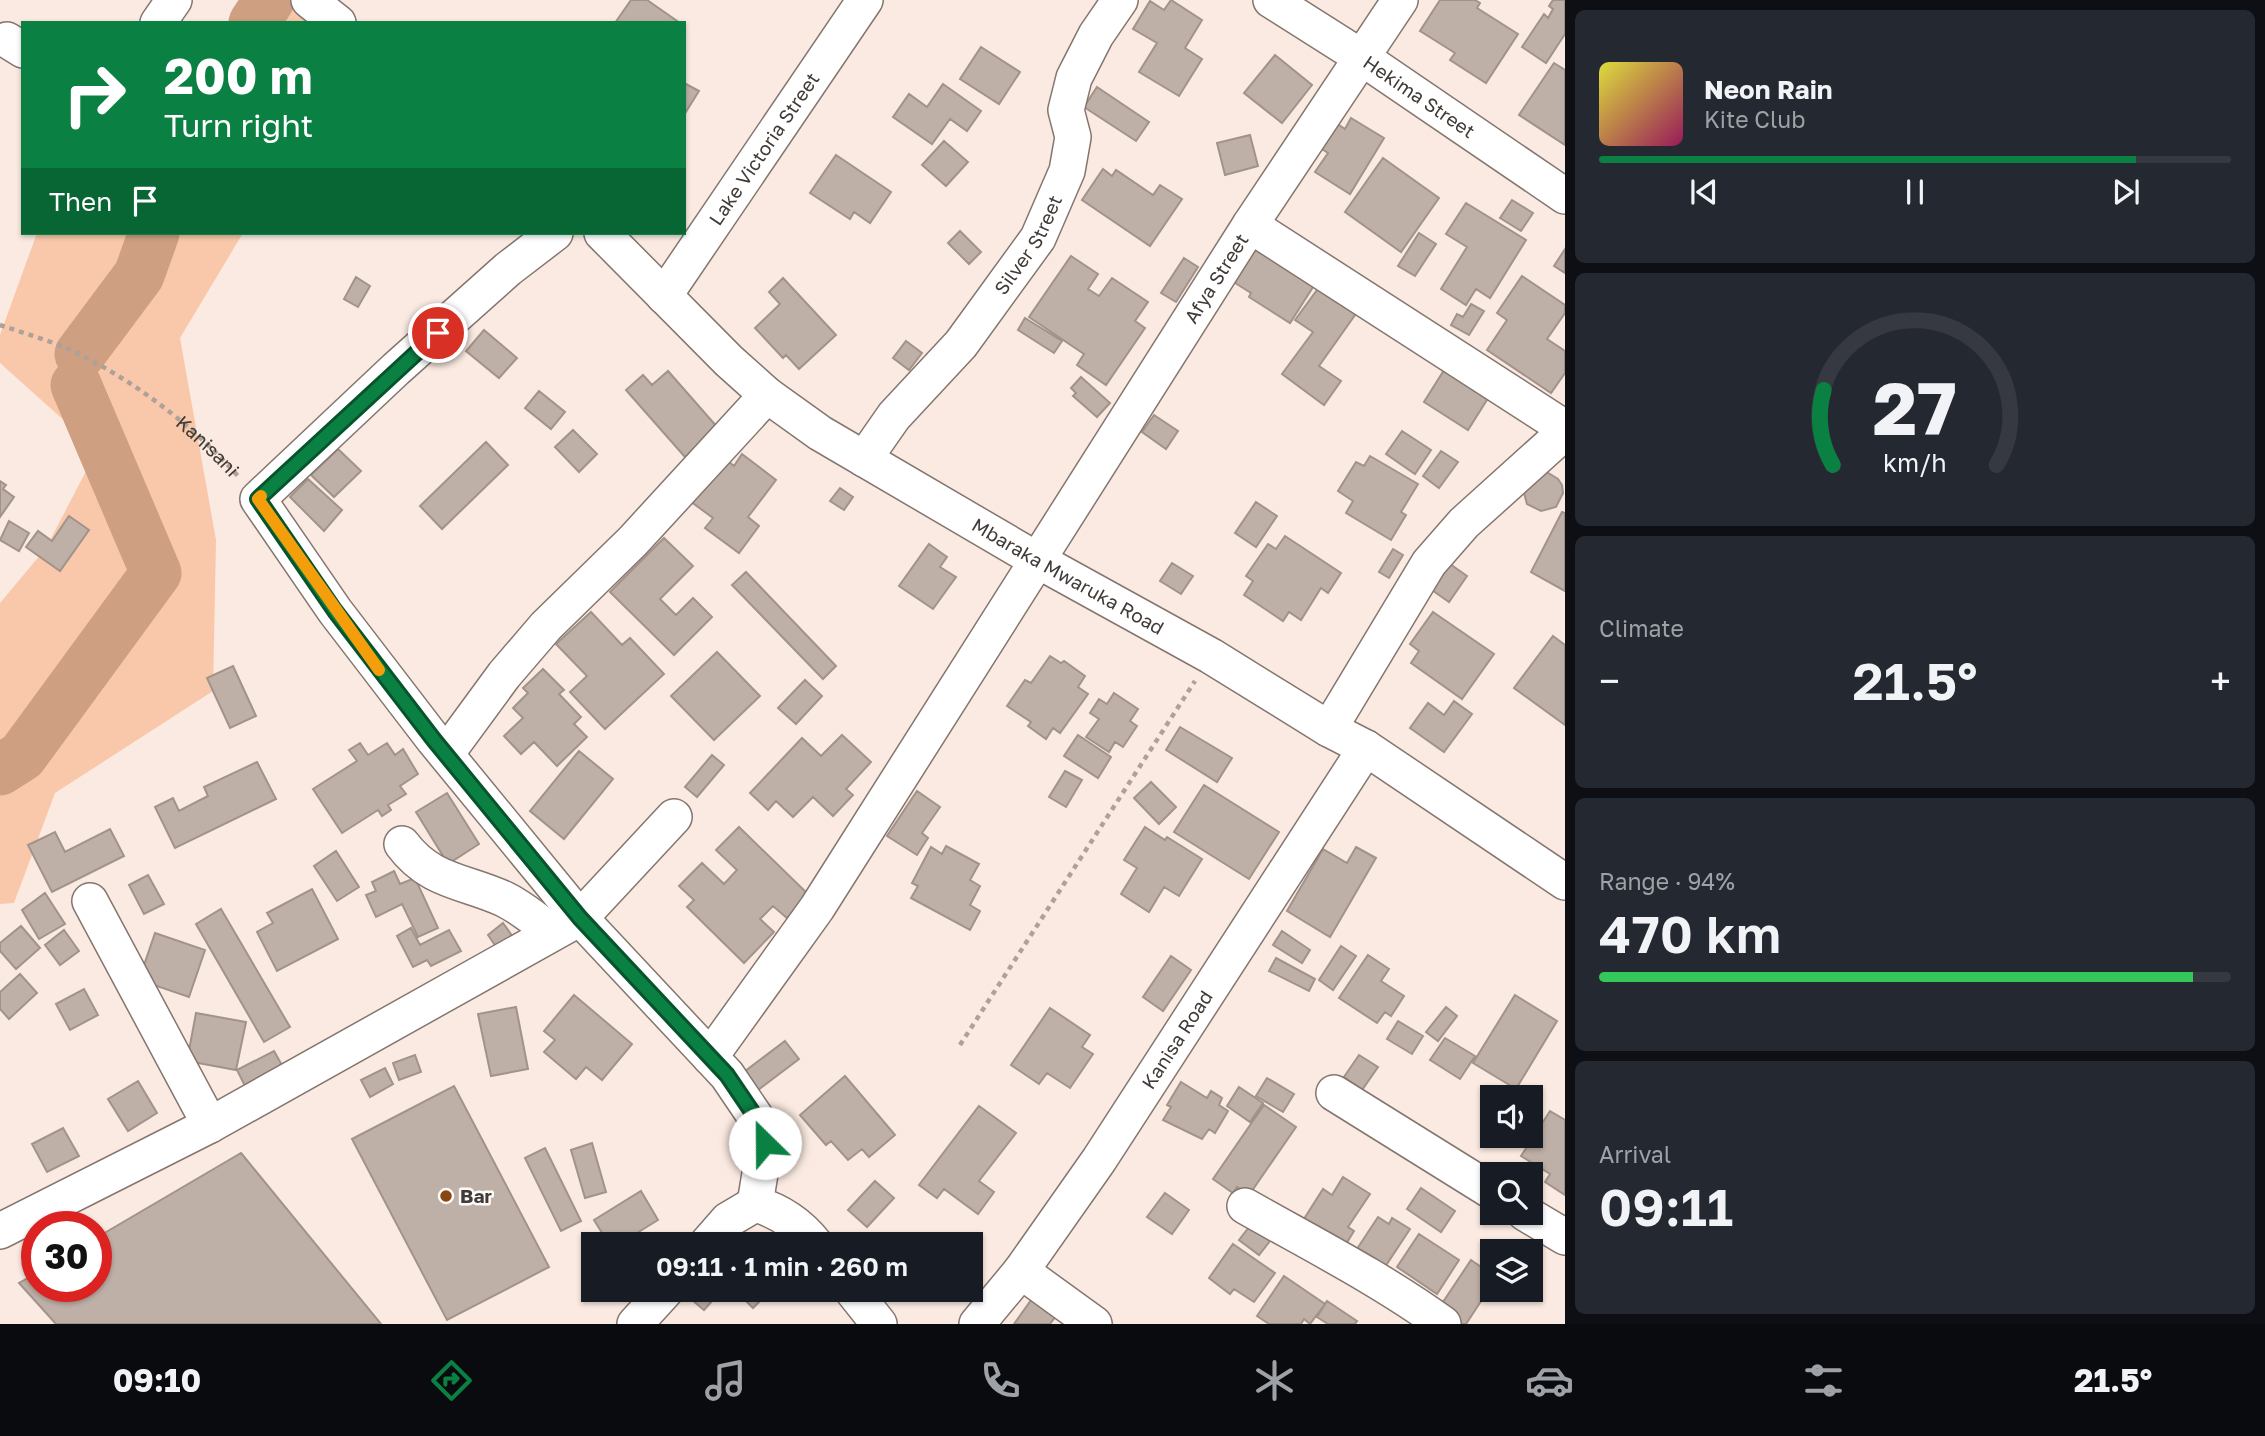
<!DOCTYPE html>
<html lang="en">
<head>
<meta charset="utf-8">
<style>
  body { margin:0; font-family:"Golos Text",sans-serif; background:#242831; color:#f1f3f6; height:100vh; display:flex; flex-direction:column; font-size:26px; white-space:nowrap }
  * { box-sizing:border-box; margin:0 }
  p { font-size:23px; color:#9ea1a6 }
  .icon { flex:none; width:38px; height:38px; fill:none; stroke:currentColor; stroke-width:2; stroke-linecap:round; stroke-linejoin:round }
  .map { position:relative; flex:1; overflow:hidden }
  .details { display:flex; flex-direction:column; gap:10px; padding:10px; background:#0d0f14; width:700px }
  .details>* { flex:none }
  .guide { position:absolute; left:21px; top:21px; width:665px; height:214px; border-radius:0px; box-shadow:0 2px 5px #0004; background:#0b8043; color:#fff; overflow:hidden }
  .buttons { position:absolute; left:1480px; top:1085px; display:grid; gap:14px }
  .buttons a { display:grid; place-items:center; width:63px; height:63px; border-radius:0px; background:#171b24; box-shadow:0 2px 5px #0004; font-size:35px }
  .speed { position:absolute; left:21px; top:1211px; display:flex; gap:14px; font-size:35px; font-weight:700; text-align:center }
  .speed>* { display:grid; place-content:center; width:91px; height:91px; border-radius:50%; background:#171b24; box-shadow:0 2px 5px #0004; line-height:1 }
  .speed .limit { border:10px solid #d22; background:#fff; color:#111 }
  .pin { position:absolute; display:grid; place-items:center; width:60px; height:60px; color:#fff; margin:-30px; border:4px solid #fff; border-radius:50%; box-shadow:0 2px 7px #0007 }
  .me { position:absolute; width:77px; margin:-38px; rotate:337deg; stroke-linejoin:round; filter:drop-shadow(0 0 5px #0008) }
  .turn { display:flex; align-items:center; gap:24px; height:147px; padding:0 28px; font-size:32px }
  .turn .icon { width:91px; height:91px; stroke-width:2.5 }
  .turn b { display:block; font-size:49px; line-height:60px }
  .then { display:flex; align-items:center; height:66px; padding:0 28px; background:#0003; gap:14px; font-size:26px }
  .big { font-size:52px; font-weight:600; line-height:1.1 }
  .details .card { flex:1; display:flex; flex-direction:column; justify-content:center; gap:10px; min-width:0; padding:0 24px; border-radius:10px; background:#242831 }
  .details .dial { align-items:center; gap:0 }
  .dial svg { height:182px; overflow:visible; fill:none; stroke:#363941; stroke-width:7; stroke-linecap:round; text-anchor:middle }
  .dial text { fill:#f1f3f6; stroke:none }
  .song { display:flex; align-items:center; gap:21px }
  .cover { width:84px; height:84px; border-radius:10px; background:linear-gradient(135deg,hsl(60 70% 55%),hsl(330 70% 35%)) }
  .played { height:7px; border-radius:4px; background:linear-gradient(90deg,#0b8043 85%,#363941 85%) }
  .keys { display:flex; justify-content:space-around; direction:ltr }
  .heat { display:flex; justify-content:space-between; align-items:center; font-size:38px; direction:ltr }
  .charge { height:10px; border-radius:5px; background:linear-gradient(90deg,#34c759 94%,#363941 0) }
  .trip { position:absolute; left:581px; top:1232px; width:402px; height:70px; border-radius:0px; background:#171b24; box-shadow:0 2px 5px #0004; font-weight:600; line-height:70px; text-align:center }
  .menu { display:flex; height:112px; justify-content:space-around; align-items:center; background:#090b0e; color:#9ea1a6 }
  .menu .icon { width:49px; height:49px }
  .menu .selected { color:#0b8043 }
  .menu b { font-size:32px; color:#f1f3f6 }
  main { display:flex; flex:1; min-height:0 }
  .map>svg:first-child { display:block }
  .green { fill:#f9c8aa }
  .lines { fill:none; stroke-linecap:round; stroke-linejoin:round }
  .river { stroke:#ce9f81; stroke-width:51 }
  .building { fill:#bfb0a7; stroke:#a1938a; stroke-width:2 }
  .minor-casing { stroke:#84766e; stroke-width:38 }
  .path { stroke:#ada19a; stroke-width:4.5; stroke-dasharray:5 5; stroke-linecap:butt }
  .minor { stroke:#fff; stroke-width:35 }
  .route-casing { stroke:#07532c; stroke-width:18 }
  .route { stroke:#0b8043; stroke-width:12 }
  .slow { stroke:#f59e0b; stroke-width:12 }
  .poi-dot { fill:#884613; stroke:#fdfaf8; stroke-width:2.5 }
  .labels { text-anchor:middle; stroke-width:5; stroke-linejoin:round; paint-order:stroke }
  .street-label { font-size:19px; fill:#413b37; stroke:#fdfaf8 }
  .poi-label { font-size:19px; font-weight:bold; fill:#413b37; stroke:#fdfaf8; text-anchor:start }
</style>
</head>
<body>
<main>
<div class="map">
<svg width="1565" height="1324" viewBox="0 0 1565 1324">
  <rect width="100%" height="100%" fill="#faeae1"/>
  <path class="green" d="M249 0H314L322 23H234Z
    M37 233H243L180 338 216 540 213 691 55 793 14 903 0 904V603L46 548 97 450 0 363V335Z"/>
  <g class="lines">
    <path class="river" d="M254 23 269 0
      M80 354 139 275 154 233
      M0 770 22 756 156 573 76 385"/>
  </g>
  <path class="building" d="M631 0H647L680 23H615Z
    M1171 0 1202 20 1185 48 1202 59 1179 96 1139 72 1157 43 1133 29 1150 1 1164 10Z
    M1440 0H1475L1480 3 1477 8 1518 34 1486 83 1450 60 1455 53 1420 31Z
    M1553 0H1565V34L1546 63 1522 47 1544 14 1548 18 1553 9 1549 6Z
    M981 47 1020 72 999 104 960 79Z
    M1275 55 1312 85 1282 123 1244 93Z
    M1554 63 1565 70V145L1519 115Z
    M684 83 699 91 684 115Z
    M943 84 981 111 967 131 950 119 932 144 893 117 909 94 927 107Z
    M1097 87 1149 122 1136 141 1084 107Z
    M1351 118 1384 138 1350 194 1315 172 1328 153 1317 146 1333 121 1345 129Z
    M1250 135 1258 166 1225 175 1217 143Z
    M944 141 968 162 946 186 922 165Z
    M836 155 891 192 870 223 854 212 850 219 810 193Z
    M1383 158 1439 198 1401 252 1345 212Z
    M1103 169 1112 176 1116 170 1153 195 1160 185 1182 199 1150 246 1082 200Z
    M1512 200 1533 213 1521 231 1500 218Z
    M1466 203 1526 240 1490 298 1476 289 1466 305 1441 289 1467 247 1446 234Z
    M960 231 981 252 969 264 948 243Z
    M1419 233 1436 244 1415 276 1398 266Z
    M1259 238 1320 276 1290 323 1249 297 1251 293 1232 281Z
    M1565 249V273L1554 266Z
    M1071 256 1098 274 1088 289 1099 296 1112 278 1148 302 1135 321 1145 328 1106 385 1077 365 1084 354 1029 317Z
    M1184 258 1198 267 1176 302 1161 293Z
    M1522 276 1565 305V313L1547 339 1565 351V373L1551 393 1487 350 1507 320 1497 313Z
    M356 277 370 286 358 307 344 299Z
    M783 278 836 335 799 369 786 355 783 358 755 328 780 304 769 292Z
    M1323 282 1360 308 1319 366 1341 381 1324 405 1282 374 1313 332 1295 320Z
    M1471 304 1484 311 1469 335 1451 325 1457 314 1463 317Z
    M1025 318 1062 341 1054 353 1018 330Z
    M484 330 517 358 499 378 466 351Z
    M906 341 922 353 909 370 893 358Z
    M1446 367 1490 395 1468 430 1424 402Z
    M668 371 718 428 685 457 626 390 643 375 652 385Z
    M1081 377 1110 403 1097 417 1073 396 1076 393 1071 388Z
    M539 391 565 412 551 429 525 408Z
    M1154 415 1178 431 1166 449 1142 432Z
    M573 430 597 454 579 472 555 447Z
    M1402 431 1431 450 1415 474 1386 454Z
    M486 442 508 465 442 529 420 506Z
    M338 449 361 471 334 497 311 475Z
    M1441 451 1458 462 1439 488 1423 476Z
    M742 454 776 480 748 517 759 526 739 553 705 528 713 518 690 501 724 458 734 466Z
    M1370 456 1418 484 1401 512 1406 515 1391 540 1346 513 1353 501 1338 491 1356 462 1364 466Z
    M1545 471 1558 479 1562 485 1563 493 1556 507 1541 511 1527 504 1523 489Z
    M308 479 342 510 324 531 290 497Z
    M0 481 6 485 3 489 14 497 0 517Z
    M840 488 853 497 844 510 830 501Z
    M1256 502 1277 516 1256 547 1235 533Z
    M1562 512 1565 513V591L1531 572Z
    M69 516 89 530 60 571 26 547 38 531 52 541Z
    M9 521 29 533 19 551 0 540Z
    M1285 536 1341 573 1328 593 1321 588 1301 620 1289 612 1283 621 1244 595 1253 581 1246 576 1268 544 1276 549Z
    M664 538 693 566 660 599 676 615 693 598 712 617 674 655 610 592Z
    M929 544 947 557 940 567 956 577 933 609 899 586Z
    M1393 549 1403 555 1389 578 1379 572Z
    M1172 563 1193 576 1181 594 1160 581Z
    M1450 564 1467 576 1449 602 1432 590Z
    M746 572 836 666 823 679 732 585Z
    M591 612 622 645 630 638 664 674 605 729 570 692 587 676 556 644Z
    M1433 612 1494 654 1462 699 1411 663 1419 651 1410 644Z
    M1553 636 1565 645V725L1514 688Z
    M717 652 760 696 714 740 671 696Z
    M1050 656 1061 663 1064 661 1085 676 1078 687 1088 694 1060 733 1053 728 1046 739 1028 726 1031 722 1007 706 1025 680 1031 683Z
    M233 666 256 716 230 728 207 678Z
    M543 669 564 690 559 694 581 717 574 724 587 737 557 766 534 742 521 754 504 736 523 718 513 708 528 693 523 688Z
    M805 680 822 696 796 724 778 708Z
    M1114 693 1138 709 1130 721 1137 726 1123 747 1115 742 1109 752 1086 737 1099 719 1090 713 1099 699 1107 704Z
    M1454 701 1472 714 1444 752 1410 728 1428 703 1444 715Z
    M1180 727 1232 758 1217 782 1166 750Z
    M842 735 871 762 846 789 853 795 833 816 813 797 793 817 776 801 768 810 750 793 802 738 821 756Z
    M1078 735 1111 757 1098 778 1064 756Z
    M360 743 368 755 387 743 395 755 403 749 418 774 400 786 406 794 388 805 391 810 382 816 378 810 342 833 313 789 357 761 349 750Z
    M579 751 613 779 564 839 530 811Z
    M712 755 724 765 697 797 685 787Z
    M257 762 276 799 175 848 155 807 173 798 179 811 208 796 204 787Z
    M1065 771 1082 780 1066 807 1049 797Z
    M1151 782 1176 807 1159 824 1134 798Z
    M1204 785 1279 832 1249 879 1174 832Z
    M917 791 940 807 922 833 928 838 917 855 887 836Z
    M447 793 479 844 448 864 416 812Z
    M739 827 809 895 787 918 773 906 760 919 774 932 744 963 687 907 694 900 679 886 702 863 724 884 737 870 716 850Z
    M1145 827 1165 840 1167 837 1202 859 1179 896 1164 887 1149 912 1121 894 1137 868 1124 860Z
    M110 829 124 856 52 892 28 845 55 832 65 852Z
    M946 846 979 864 970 880 980 886 970 905 980 911 970 930 911 898 918 886 912 883 931 847 942 854Z
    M1356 847 1376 858 1330 937 1287 911 1323 849 1347 863Z
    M336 851 359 887 337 901 314 866Z
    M394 871 400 884 415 878 438 928 418 937 402 904 376 917 366 895 376 891 372 882Z
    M148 875 164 904 144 914 129 885Z
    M312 889 338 939 277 971 257 932 273 923 267 913Z
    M45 893 65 924 39 939 22 910Z
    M221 909 290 1027 264 1042 196 924Z
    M503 923 513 937 497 948 488 935Z
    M21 926 40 948 16 969 0 951V943Z
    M411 928 420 945 449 930 461 951 431 966 427 960 413 967 397 936Z
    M64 930 79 951 60 965 45 945Z
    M1282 931 1310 950 1302 963 1273 945Z
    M155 933 205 950 189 997 139 980Z
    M1341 946 1356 956 1333 990 1319 980Z
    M1368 955 1389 969 1381 981 1404 996 1391 1016 1385 1012 1377 1023 1339 998Z
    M1171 956 1191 970 1163 1011 1143 997Z
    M1276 958 1315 979 1309 991 1269 971Z
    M20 974 37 993 9 1019 0 1009V992Z
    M84 989 98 1015 70 1030 56 1004Z
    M574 995 632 1044 602 1080 586 1067 576 1079 544 1052 555 1040 544 1031Z
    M1515 995 1557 1021 1516 1089 1473 1063Z
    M516 1007 528 1069 491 1076 478 1014Z
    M1446 1007 1457 1016 1438 1041 1426 1032Z
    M1050 1008 1090 1035 1082 1047 1093 1054 1070 1088 1047 1073 1039 1084 1011 1065Z
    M196 1013 246 1022 236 1070 187 1061Z
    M1398 1021 1423 1036 1412 1054 1387 1039Z
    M1445 1038 1475 1056 1460 1079 1430 1060Z
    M785 1041 799 1059 754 1093 740 1075Z
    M274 1051 288 1076 250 1096 237 1070Z
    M415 1055 421 1072 399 1080 393 1063Z
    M1359 1055 1378 1067 1362 1090 1344 1077Z
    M385 1068 393 1084 370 1097 361 1080Z
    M845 1076 895 1135 869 1157 862 1149 848 1160 831 1141 826 1145 800 1115Z
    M1267 1078 1294 1094 1283 1112 1256 1096Z
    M138 1081 157 1113 128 1131 108 1099Z
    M1181 1082 1207 1098 1211 1091 1222 1098 1219 1105 1228 1111 1215 1133 1209 1129 1202 1139 1163 1120 1171 1107 1167 1105Z
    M454 1086 549 1267 447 1320 352 1139Z
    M1239 1087 1263 1103 1250 1122 1227 1106Z
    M1264 1105 1296 1127 1249 1195 1237 1187 1233 1193 1213 1179Z
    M979 1106 1016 1133 979 1181 994 1192 978 1214 944 1189 937 1198 919 1185Z
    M1550 1111 1565 1120V1195L1545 1182 1550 1174 1521 1156Z
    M63 1128 79 1156 47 1172 32 1144Z
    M592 1143 606 1192 585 1198 571 1150Z
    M545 1148 581 1221 561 1231 525 1158Z
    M241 1153 381 1324H56L19 1283 37 1273V1286H96V1238Z
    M1343 1177 1370 1194 1348 1227 1354 1231 1346 1244 1297 1230 1323 1189 1332 1195Z
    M875 1181 894 1198 867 1227 848 1210Z
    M1421 1188 1455 1211 1441 1232 1407 1209Z
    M641 1191 658 1220 619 1244H609L594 1220Z
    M1165 1193 1189 1210 1172 1234 1147 1217Z
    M1378 1217 1389 1224 1392 1218 1410 1229 1381 1273 1353 1255Z
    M1250 1226 1270 1241 1259 1255 1239 1240Z
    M1419 1234 1459 1260 1437 1294 1397 1267Z
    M1233 1244 1275 1273 1254 1302 1234 1289 1230 1294 1209 1278Z
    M1471 1260 1493 1275V1283L1466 1324H1457L1437 1311Z
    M1284 1276 1325 1304 1310 1324 1304 1319 1301 1324H1269L1257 1316Z
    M701 1290H722L704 1310 692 1300Z
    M735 1290H767L769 1292 753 1308Z
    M1034 1296 1058 1313 1050 1324H1014Z
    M1327 1301 1357 1321 1355 1324H1328L1317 1317Z"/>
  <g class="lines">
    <defs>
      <g id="minor">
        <path d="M309 0 338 23"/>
        <path id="s2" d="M1271 0 1361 57 1565 196"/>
        <path d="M158 23 174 0"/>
        <path d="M7 40 23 50"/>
        <path d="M1250 225 1565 428"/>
        <path d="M555 233 508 269 396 369 258 499 335 611 434 740 580 918 727 1075 763 1128 765 1143 755 1204"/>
        <path id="s3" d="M602 233 729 361 767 395 820 433 1037 560 1211 656 1329 729 1366 748 1565 882"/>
        <path id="s4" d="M664 296 865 0"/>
        <path id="s5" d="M864 459 894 416 961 344 1038 238 1067 171 1073 137 1066 110 1074 78 1096 35 1120 0"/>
        <path d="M1329 729 1429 563 1464 523 1565 432"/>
        <path d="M446 754 504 675 546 626 633 541 767 395"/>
        <path d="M402 844C430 882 465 881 504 899 521 907 538 922 553 932"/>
        <path d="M90 901 210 1125"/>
        <path id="s6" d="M710 1057 817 908 1250 225 1400 0"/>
        <path d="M1334 1093 1493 1192"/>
        <path d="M1245 1206C1312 1244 1381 1279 1443 1324"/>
        <path d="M1525 1213 1565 1237"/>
        <path d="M0 1231 210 1125 580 918 674 817"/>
        <path d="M707 1244 728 1220 755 1204C780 1211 799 1224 815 1244"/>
        <path d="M1021 1271 1094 1324"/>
        <path d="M852 1290 879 1324"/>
        <path d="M635 1324 666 1290"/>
        <path id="s7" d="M977 1324 1021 1271 1099 1160 1366 748"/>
      </g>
    </defs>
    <use href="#minor" class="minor-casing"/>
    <g class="path">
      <path id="s1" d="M0 325C26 334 56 342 81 355 140 385 194 427 238 476"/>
      <path d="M960 1045 1195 681"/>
    </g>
    <use href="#minor" class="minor"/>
  </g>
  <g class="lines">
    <defs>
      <path id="route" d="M438 333 258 499 335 611 434 740 580 918 727 1075 763 1128 765 1143"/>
    </defs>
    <use href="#route" class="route-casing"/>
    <use href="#route" class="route"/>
    <path class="slow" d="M261 496 258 499 379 670"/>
  </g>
  <circle class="poi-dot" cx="446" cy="1196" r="7"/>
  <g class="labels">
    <g class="street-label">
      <text dy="7" stroke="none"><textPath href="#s2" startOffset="177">Hekima Street</textPath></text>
      <text dy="7" stroke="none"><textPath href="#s4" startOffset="178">Lake Victoria Street</textPath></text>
      <text dy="7" stroke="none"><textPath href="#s5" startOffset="271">Silver Street</textPath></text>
      <text dy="7" stroke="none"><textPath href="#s6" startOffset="929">Afya Street</textPath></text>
      <text dy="7" stroke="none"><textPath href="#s1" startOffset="243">Kanisani</textPath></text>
      <text dy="7" stroke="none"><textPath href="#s3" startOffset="583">Mbaraka Mwaruka Road</textPath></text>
      <text dy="7" stroke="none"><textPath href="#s7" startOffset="348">Kanisa Road</textPath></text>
    </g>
    <g class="poi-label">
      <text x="460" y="1203">Bar</text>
    </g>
  </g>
</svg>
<div class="buttons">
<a><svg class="icon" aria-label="sound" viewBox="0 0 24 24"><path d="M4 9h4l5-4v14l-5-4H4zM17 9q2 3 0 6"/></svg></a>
<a><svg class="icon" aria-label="search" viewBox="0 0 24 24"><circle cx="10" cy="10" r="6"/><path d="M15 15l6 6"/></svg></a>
<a><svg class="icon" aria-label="layers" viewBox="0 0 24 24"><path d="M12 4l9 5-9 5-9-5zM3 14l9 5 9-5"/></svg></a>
</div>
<div class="speed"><div class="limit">30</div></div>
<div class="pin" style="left:438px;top:333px;background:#d93025"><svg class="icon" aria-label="arrive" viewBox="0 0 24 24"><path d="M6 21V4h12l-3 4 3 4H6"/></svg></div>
<svg class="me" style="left:765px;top:1143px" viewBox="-20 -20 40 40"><circle r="19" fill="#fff"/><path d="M0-13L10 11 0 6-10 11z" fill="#0b8043"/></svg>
<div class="trip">09:11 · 1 min · 260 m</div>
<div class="guide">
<div class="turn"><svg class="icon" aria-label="right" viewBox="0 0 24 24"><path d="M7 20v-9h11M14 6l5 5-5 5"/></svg><div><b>200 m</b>Turn right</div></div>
<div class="then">Then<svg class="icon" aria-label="arrive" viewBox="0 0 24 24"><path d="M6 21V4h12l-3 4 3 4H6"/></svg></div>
</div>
</div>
<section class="details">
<div class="card">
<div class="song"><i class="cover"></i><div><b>Neon Rain</b><p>Kite Club</p></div></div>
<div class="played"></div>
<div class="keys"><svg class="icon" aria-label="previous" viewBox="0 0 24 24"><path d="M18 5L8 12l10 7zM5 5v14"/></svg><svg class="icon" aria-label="pause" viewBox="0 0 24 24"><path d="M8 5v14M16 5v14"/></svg><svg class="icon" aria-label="next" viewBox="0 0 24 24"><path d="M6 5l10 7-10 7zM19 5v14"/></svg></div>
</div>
<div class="card dial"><svg viewBox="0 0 100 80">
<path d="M14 69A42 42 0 1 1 86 69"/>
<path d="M14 69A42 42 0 0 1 10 36" stroke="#0b8043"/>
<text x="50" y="56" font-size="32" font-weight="700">27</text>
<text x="50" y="72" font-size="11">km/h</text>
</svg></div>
<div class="card"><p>Climate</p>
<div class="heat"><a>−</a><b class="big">21.5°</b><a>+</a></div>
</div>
<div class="card"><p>Range · 94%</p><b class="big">470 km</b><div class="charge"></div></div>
<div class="card"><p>Arrival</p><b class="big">09:11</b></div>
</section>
</main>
<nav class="menu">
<b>09:10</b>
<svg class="icon selected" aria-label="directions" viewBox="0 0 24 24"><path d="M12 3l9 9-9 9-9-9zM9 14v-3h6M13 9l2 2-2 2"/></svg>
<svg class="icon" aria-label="music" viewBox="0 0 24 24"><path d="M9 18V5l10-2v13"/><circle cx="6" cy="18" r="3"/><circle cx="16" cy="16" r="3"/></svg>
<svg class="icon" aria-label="phone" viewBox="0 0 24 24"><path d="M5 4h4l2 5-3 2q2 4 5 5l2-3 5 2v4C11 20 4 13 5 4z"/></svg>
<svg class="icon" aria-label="climate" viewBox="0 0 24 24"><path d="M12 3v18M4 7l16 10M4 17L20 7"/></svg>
<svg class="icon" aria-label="car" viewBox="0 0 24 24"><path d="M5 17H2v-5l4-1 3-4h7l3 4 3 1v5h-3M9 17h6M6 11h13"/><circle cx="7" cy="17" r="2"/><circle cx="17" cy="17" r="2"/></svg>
<svg class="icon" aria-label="filters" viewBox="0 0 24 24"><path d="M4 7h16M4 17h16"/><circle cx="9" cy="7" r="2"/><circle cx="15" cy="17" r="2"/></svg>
<b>21.5°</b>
</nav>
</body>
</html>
